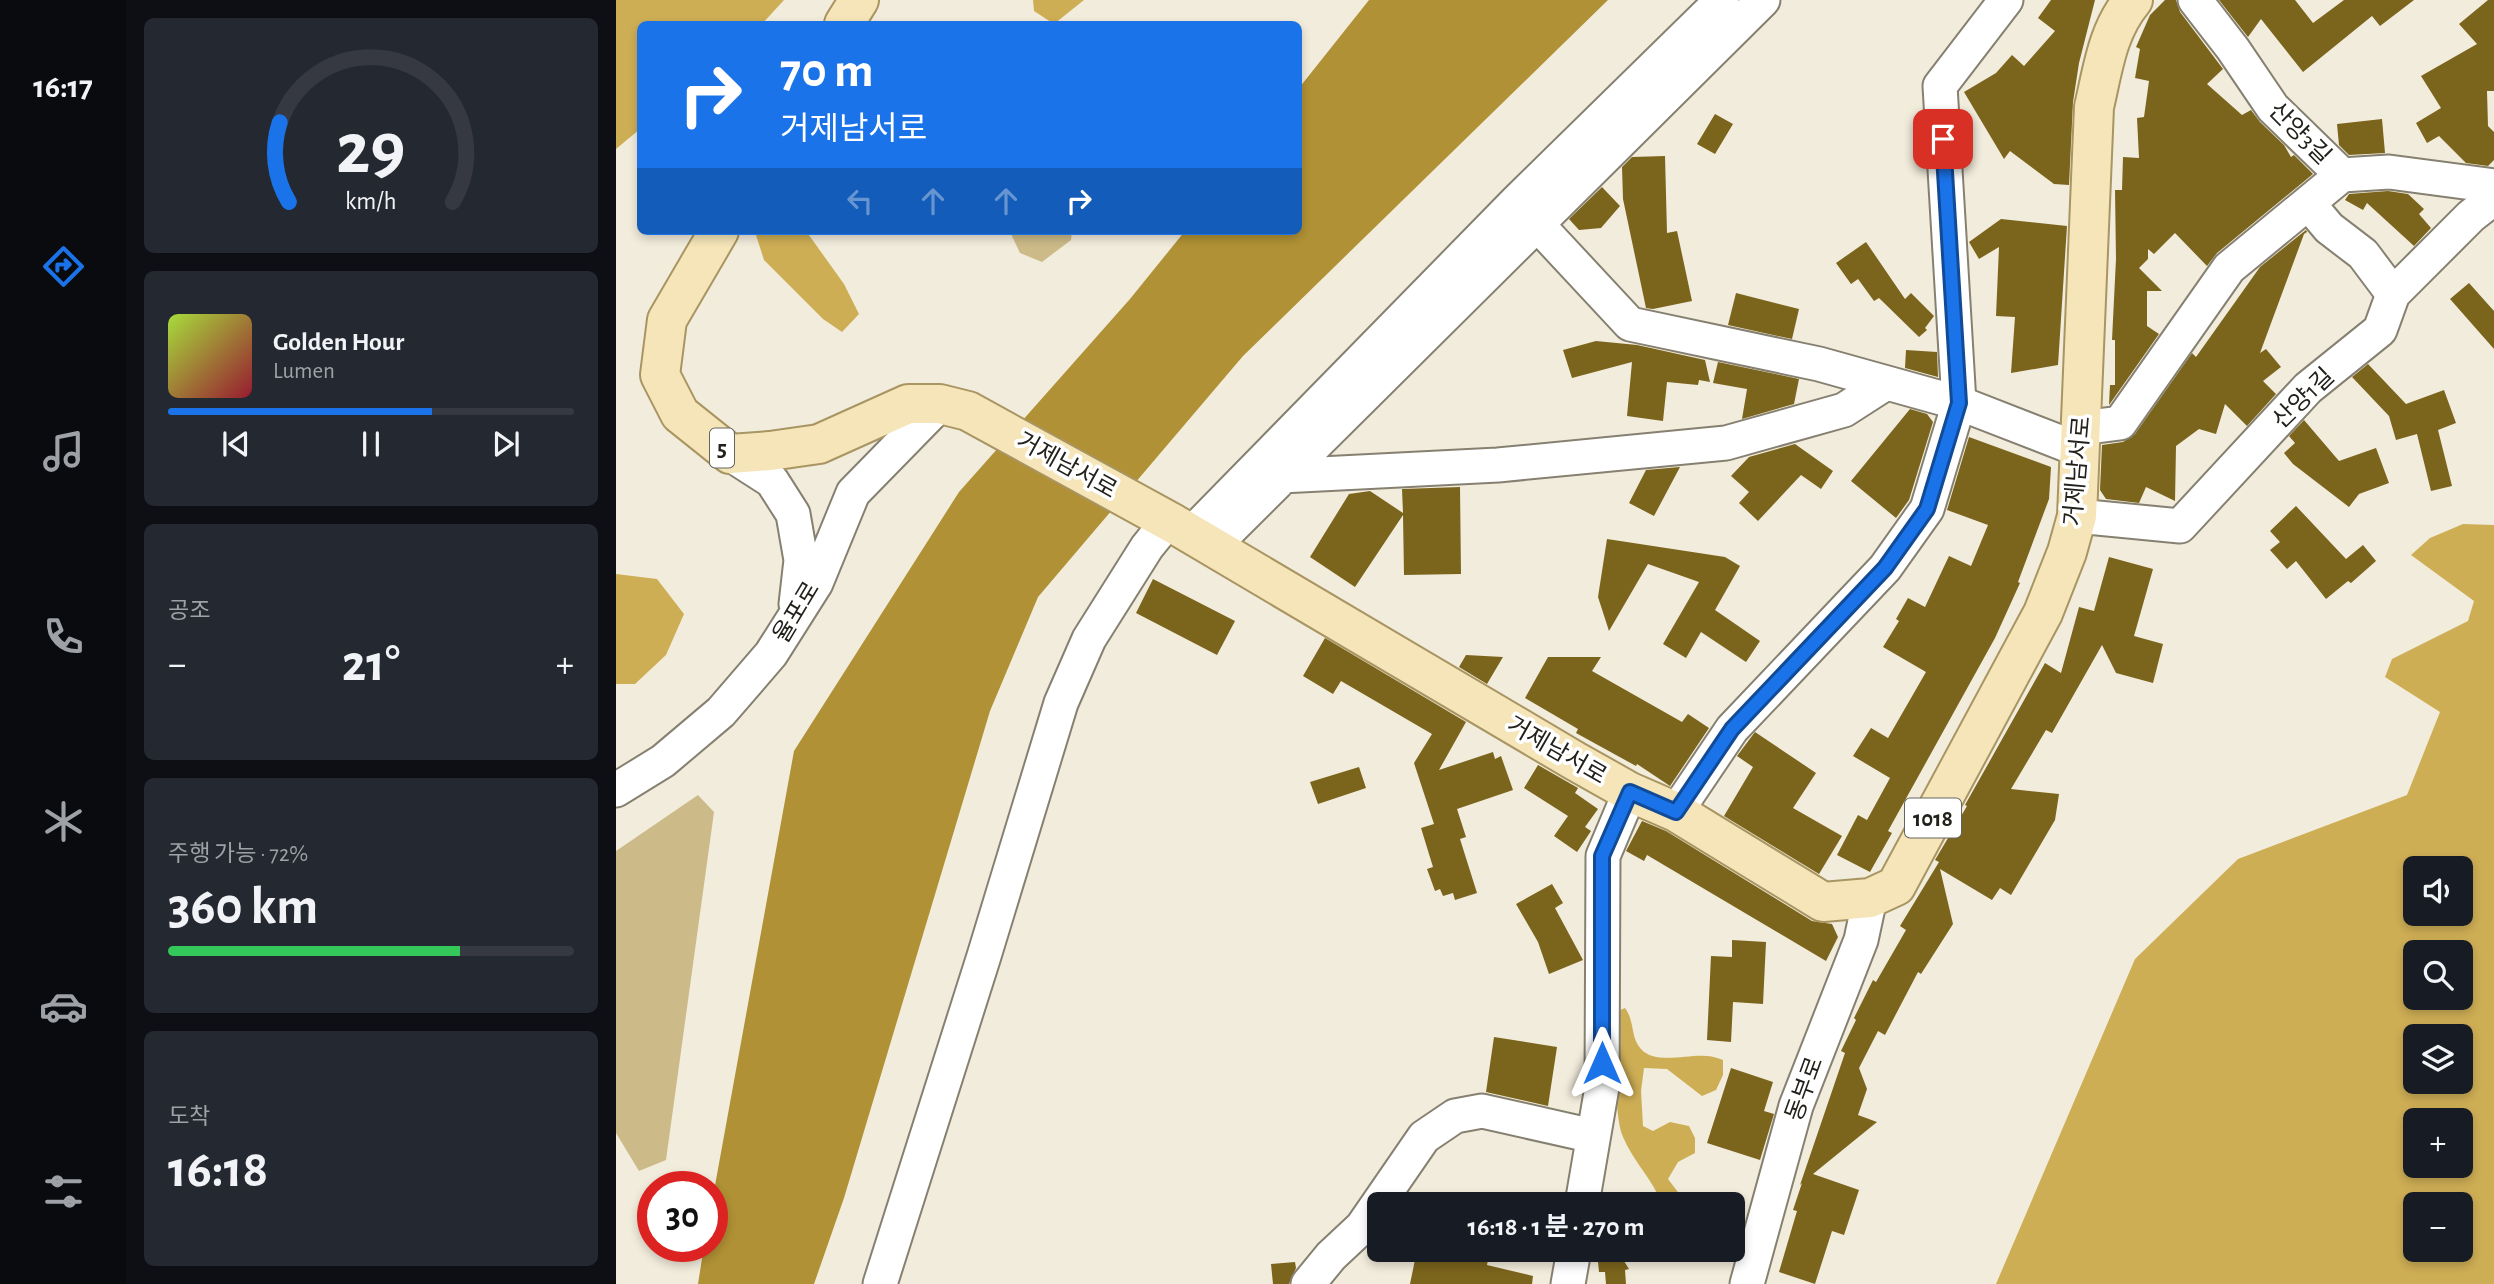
<!DOCTYPE html>
<html lang="ko">
<head>
<meta charset="utf-8">
<style>
  body { margin:0; font-family:"Alegreya Sans","Noto Sans KR",sans-serif; background:#242831; color:#f1f3f6; height:100vh; display:flex; flex-direction:column; font-size:26px; white-space:nowrap }
  * { box-sizing:border-box; margin:0 }
  p { font-size:23px; color:#9ea1a6 }
  .icon { flex:none; width:38px; height:38px; fill:none; stroke:currentColor; stroke-width:2; stroke-linecap:round; stroke-linejoin:round }
  .map { position:relative; flex:1; overflow:hidden }
  .details { display:flex; flex-direction:column; gap:18px; padding:18px; background:#0d0f14; width:490px }
  .details>* { flex:none }
  .banner { position:absolute; left:21px; top:21px; width:665px; height:214px; border-radius:10px; box-shadow:0 4px 10px #0003; background:#1a73e8; color:#fff; overflow:hidden }
  .controls { position:absolute; left:1787px; top:856px; display:grid; gap:14px }
  .controls a { display:grid; place-items:center; width:70px; height:70px; border-radius:10px; background:#171b24; box-shadow:0 4px 10px #0003; font-size:35px }
  .speed { position:absolute; left:21px; top:1171px; display:flex; gap:14px; font-size:35px; font-weight:700; text-align:center }
  .speed>* { display:grid; place-content:center; width:91px; height:91px; border-radius:50%; background:#171b24; box-shadow:0 4px 10px #0003; line-height:1 }
  .speed .limit { border:10px solid #d22; background:#fff; color:#111 }
  .pin { position:absolute; display:grid; place-items:center; width:60px; height:60px; color:#fff; margin:-30px; border-radius:14px; box-shadow:0 4px 10px #0006 }
  .me { position:absolute; width:77px; margin:-38px; rotate:0deg; stroke-linejoin:round; filter:drop-shadow(0 0 5px #0008) }
  .turn { display:flex; align-items:center; gap:24px; height:147px; padding:0 28px; font-size:32px }
  .turn .icon { width:91px; height:91px; stroke-width:2.5 }
  .turn b { display:block; font-size:49px; line-height:60px }
  .lanes { display:flex; align-items:center; height:66px; padding:0 28px; background:#0003; justify-content:center; gap:35px; direction:ltr }
  .lanes .off { opacity:.35 }
  .big { font-size:52px; font-weight:700; line-height:1.1 }
  .details .card { flex:1; display:flex; flex-direction:column; justify-content:center; gap:10px; min-width:0; padding:0 24px; border-radius:10px; background:#242831 }
  .details .dial { align-items:center; gap:0 }
  .dial svg { height:182px; overflow:visible; fill:none; stroke:#363941; stroke-width:7; stroke-linecap:round; text-anchor:middle }
  .dial text { fill:#f1f3f6; stroke:none }
  .song { display:flex; align-items:center; gap:21px }
  .cover { width:84px; height:84px; border-radius:10px; background:linear-gradient(135deg,hsl(80 70% 55%),hsl(350 70% 35%)) }
  .played { height:7px; border-radius:4px; background:linear-gradient(90deg,#1a73e8 65%,#363941 65%) }
  .keys { display:flex; justify-content:space-around; direction:ltr }
  .heat { display:flex; justify-content:space-between; align-items:center; font-size:38px; direction:ltr }
  .charge { height:10px; border-radius:5px; background:linear-gradient(90deg,#34c759 72%,#363941 0) }
  .trip { position:absolute; left:751px; top:1192px; width:378px; height:70px; border-radius:10px; background:#171b24; box-shadow:0 4px 10px #0003; font-weight:700; line-height:70px; text-align:center }
  main { display:flex; flex:1; min-height:0 }
  .menu { display:flex; flex-direction:column; width:126px; justify-content:space-around; align-items:center; background:#090b0e; color:#9ea1a6 }
  .menu .icon { width:49px; height:49px }
  .menu .active { color:#1a73e8 }
  .menu b { font-size:32px; color:#f1f3f6 }
  .map>svg:first-child { display:block }
  .green { fill:#ccba88 }
  .forest { fill:#ceae55; fill-rule:evenodd }
  .water { fill:#b09135 }
  .building { fill:#7b641c }
  .lines { fill:none; stroke-linecap:round; stroke-linejoin:round }
  .minor-casing { stroke:#868071; stroke-width:37 }
  .major-casing { stroke:#a89562; stroke-width:42 }
  .minor { stroke:#fff; stroke-width:33 }
  .major { stroke:#f5e5b8; stroke-width:38 }
  .route-casing { stroke:#114b97; stroke-width:18 }
  .route { stroke:#1a73e8; stroke-width:12 }
  .labels { text-anchor:middle; stroke-width:7; stroke-linejoin:round; paint-order:stroke }
  .shield { fill:#fff; stroke:#65645f; stroke-width:2 }
  .shield-label { font-size:23px; font-weight:bold; fill:#23211b }
  .street-label { font-size:24px; fill:#23211b; stroke:#fff }
</style>
</head>
<body>
<main>
<nav class="menu">
<b>16:17</b>
<svg class="icon active" aria-label="directions" viewBox="0 0 24 24"><path d="M12 3l9 9-9 9-9-9zM9 14v-3h6M13 9l2 2-2 2"/></svg>
<svg class="icon" aria-label="music" viewBox="0 0 24 24"><path d="M9 18V5l10-2v13"/><circle cx="6" cy="18" r="3"/><circle cx="16" cy="16" r="3"/></svg>
<svg class="icon" aria-label="phone" viewBox="0 0 24 24"><path d="M5 4h4l2 5-3 2q2 4 5 5l2-3 5 2v4C11 20 4 13 5 4z"/></svg>
<svg class="icon" aria-label="climate" viewBox="0 0 24 24"><path d="M12 3v18M4 7l16 10M4 17L20 7"/></svg>
<svg class="icon" aria-label="car" viewBox="0 0 24 24"><path d="M5 17H2v-5l4-1 3-4h7l3 4 3 1v5h-3M9 17h6M6 11h13"/><circle cx="7" cy="17" r="2"/><circle cx="17" cy="17" r="2"/></svg>
<svg class="icon" aria-label="filters" viewBox="0 0 24 24"><path d="M4 7h16M4 17h16"/><circle cx="9" cy="7" r="2"/><circle cx="15" cy="17" r="2"/></svg>
</nav>
<section class="details">
<div class="card dial"><svg viewBox="0 0 100 80">
<path d="M14 69A42 42 0 1 1 86 69"/>
<path d="M14 69A42 42 0 0 1 10 34" stroke="#1a73e8"/>
<text x="50" y="56" font-size="32" font-weight="700">29</text>
<text x="50" y="72" font-size="11">km/h</text>
</svg></div>
<div class="card">
<div class="song"><i class="cover"></i><div><b>Golden Hour</b><p>Lumen</p></div></div>
<div class="played"></div>
<div class="keys"><svg class="icon" aria-label="previous" viewBox="0 0 24 24"><path d="M18 5L8 12l10 7zM5 5v14"/></svg><svg class="icon" aria-label="pause" viewBox="0 0 24 24"><path d="M8 5v14M16 5v14"/></svg><svg class="icon" aria-label="next" viewBox="0 0 24 24"><path d="M6 5l10 7-10 7zM19 5v14"/></svg></div>
</div>
<div class="card"><p>공조</p>
<div class="heat"><a>−</a><b class="big">21°</b><a>+</a></div>
</div>
<div class="card"><p>주행 가능 · 72%</p><b class="big">360 km</b><div class="charge"></div></div>
<div class="card"><p>도착</p><b class="big">16:18</b></div>
</section>
<div class="map">
<svg width="1878" height="1284" viewBox="0 0 1878 1284">
  <rect width="100%" height="100%" fill="#f2ecdc"/>
  <path class="green" d="M397 231H456L455 240 426 262 404 253 395 234Z
    M82 795 98 812 50 1160 23 1171 0 1133V851Z"/>
  <path class="forest" d="M0 0H168L146 24H24V129L0 149Z
    M417 0H468L438 24 418 11Z
    M143 231H190L228 284 243 314 226 332 207 319 148 260 140 235Z
    M1847 524 1878 525V1284H1380L1519 959 1622 859 1791 795 1824 712 1769 677 1776 659 1852 621 1858 601 1795 555 1814 538ZM1844 868V914H1799V868ZM1844 952V998H1799V952ZM1844 1036V1082H1799V1036ZM1844 1120V1166H1799V1120ZM1799 1204H1844V1250H1799Z
    M0 574 41 579 68 614 50 655 19 684H0Z
    M1009 1008C1019 1021 1014 1037 1025 1049 1039 1065 1072 1054 1090 1056 1096 1056 1101 1058 1107 1060V1075L1100 1090 1086 1096 1051 1069 1028 1068 1025 1091 1027 1126 1037 1131 1054 1122 1073 1126 1079 1138V1153L1062 1162 1052 1179 1071 1204H1046C1037 1180 1017 1161 1007 1137 996 1112 1002 1042 1002 1011Z"/>
  <path class="water" d="M753 0H992L627 356 422 597 374 711 228 1198 198 1284H82L88 1246H96V1202L178 751 343 492 514 299 569 231H682L683 88Z"/>
  <path class="building" d="M1435 0H1479L1463 63 1457 102 1453 185 1438 184 1394 151 1388 159 1348 92 1380 73 1396 55 1408 66 1439 31 1422 18Z
    M1549 0H1560L1564 12 1607 69 1591 84 1626 115 1635 110 1644 122 1668 145 1675 157 1678 155 1697 174 1601 253 1591 266 1559 233 1538 254 1532 249V259L1523 268 1546 291H1531V326L1543 334 1493 405 1494 385H1499V340H1496L1500 259 1499 190H1506L1507 157 1523 158 1521 118 1528 117 1533 81 1519 78 1524 49 1520 47 1534 15Z
    M1603 0H1679L1697 23 1728 0H1798L1764 26 1756 16 1687 72 1645 19 1632 37Z
    M1872 0H1878V91H1871L1872 126 1878 132V160L1872 166 1850 163 1823 136 1811 143 1800 123 1825 108 1805 76 1861 44 1843 24Z
    M1099 114 1117 124 1099 154 1081 144Z
    M1766 119 1769 153 1733 155 1723 145 1721 124Z
    M1049 156 1051 233 1061 231 1076 301 1037 309 1030 308 1007 199 1006 167 1016 157Z
    M986 187 1004 206 985 228 963 230 953 219Z
    M1772 191 1792 194 1808 209 1803 214 1815 228 1798 246 1751 203 1747 210 1729 200 1733 194Z
    M1385 219 1451 226 1442 365 1395 373 1399 317 1380 316 1383 247 1363 259 1353 242Z
    M1690 230 1691 232 1688 234 1644 353 1650 349 1665 367 1647 381 1660 394 1631 426 1609 404 1600 434 1583 429 1560 446 1559 501 1530 487 1523 503 1490 499 1484 490 1486 445 1507 442 1519 434 1576 353 1580 357 1644 267Z
    M1250 242 1289 299 1295 293 1318 316 1309 328 1311 330 1303 337 1263 298 1258 301 1242 279 1235 284 1220 263Z
    M1853 283 1878 311V349L1834 299Z
    M1120 293 1183 309 1176 339 1112 325Z
    M980 341 1021 345 1089 360 1094 382 1083 380 1082 385 1051 382 1047 421 1011 416 1016 362 956 378 947 350Z
    M1290 350 1321 352 1322 377 1289 368Z
    M1102 362 1183 379 1178 404 1126 419 1131 389 1097 383Z
    M1752 364 1790 404 1828 390 1840 423 1822 430 1836 486 1815 491 1801 434 1780 440 1773 416 1736 377Z
    M1294 409 1311 414 1317 422 1293 500 1280 518 1235 481Z
    M1688 420 1723 461 1760 448 1773 483 1743 494 1733 507 1677 464 1668 453 1679 443 1673 436Z
    M1353 437 1435 467 1433 499 1402 582 1404 583 1379 638 1272 831 1276 833 1254 872 1221 855 1242 815 1251 820 1274 778 1237 756 1255 728 1272 738 1310 672 1267 647 1283 621 1280 619 1292 598 1309 607 1333 556 1355 566 1372 525 1331 510Z
    M1179 444 1217 471 1205 489 1185 475 1142 521 1123 503 1133 492 1115 476 1133 457Z
    M1064 467 1038 516 1013 503 1030 470Z
    M844 487 845 574 788 575 787 515 739 587 694 557 733 494 754 491 787 513 786 489Z
    M1680 506 1730 559 1747 545 1760 561 1735 583 1732 581 1710 599 1680 561 1671 569 1654 550 1664 542 1654 531Z
    M991 539 1109 557 1124 566 1099 610 1144 641 1130 662 1085 632 1070 658 1047 644 1083 582 1032 564 993 631 982 597Z
    M1493 557 1537 569 1518 636 1547 644 1537 683 1500 673 1486 645 1436 733 1430 730 1395 789 1443 794 1439 820 1395 895 1384 888 1376 900 1324 869 1337 924 1305 974 1302 972 1269 1035 1262 1031 1243 1068 1251 1089 1242 1115 1261 1122 1197 1174 1243 1190 1228 1235 1216 1231 1199 1284 1163 1272 1181 1211 1177 1210 1186 1183 1184 1185 1229 1053 1225 1051 1240 1020 1238 1018 1257 980 1260 982 1290 930 1284 926 1323 862 1319 860 1351 806 1349 805 1429 663 1445 673 1463 607 1478 611Z
    M537 579 619 621 601 655 520 613Z
    M709 638 850 722 823 770 877 752 879 759 885 756 897 790 841 809 850 837 844 839 861 893 839 900 837 893 827 896 824 889 819 891 811 869 817 867 805 828 818 824 798 763 816 734 725 681 717 694 687 676Z
    M850 655 887 657 871 684 843 667Z
    M932 657H985L976 671 1066 722 1072 714 1093 728 1054 786 1021 764 1020 766 960 733 962 729 909 698Z
    M1139 732 1200 773 1177 808 1226 836 1203 874 1108 816 1137 767 1121 756Z
    M922 765 962 788 959 793 982 809 969 827 975 831 961 852 938 836 952 816 908 788Z
    M743 767 750 788 702 804 694 782Z
    M1026 821 1050 831 1196 921 1216 924 1222 937 1210 961 1031 855 1028 861 1010 851Z
    M936 884 947 903 939 908 967 960 933 974 922 942 900 904Z
    M1116 940 1150 942 1147 1004 1117 1002 1115 1042 1091 1040 1095 956 1116 957Z
    M878 1037 941 1047 932 1106 870 1092Z
    M1115 1068 1157 1082 1148 1111 1158 1114 1144 1160 1091 1143Z
    M801 1250H874L871 1265 917 1276 916 1284H794Z
    M987 1250H1001L1013 1269 1009 1270 1010 1284H990L989 1272H983L981 1252H987Z
    M679 1262 680 1268 673 1284H657L655 1264Z"/>
  <g class="lines">
    <defs>
      <path id="minor" d="M1579 0 1617 49 1657 108 1726 175 1773 172 1878 186
        M1692 203 1713 228 1747 254 1777 294
        M906 208 1014 324 1203 364 1343 403 1464 450
        M1465 428 1504 423 1613 268 1726 175
        M114 454 156 481 177 514 185 560 180 604
        M665 476 882 465 1110 443 1228 410 1270 383
        M1461 516 1564 526 1692 388 1764 330 1777 294 1855 216 1878 198
        M575 534 900 202 1106 0
        M596 547 1147 0
        M0 790 47 761 105 712 155 654 200 583 237 493 324 404
        M1060 812 1116 729 1269 568 1311 509 1343 403 1324 86 1390 0
        M966 1204 986 1087 987 856 1014 792
        M264 1284 368 956 445 703 473 639 531 547 552 521
        M692 1284 715 1256 746 1227 808 1137 839 1116 866 1111 977 1136
        M952 1284 958 1250
        M1131 1284 1180 1106 1245 940 1254 898"/>
      <path id="major" d="M228 24 243 0
        M103 231 51 320 44 375 64 414 114 454 154 451 203 444 292 404H324L352 411 558 524 959 761 1014 792 1060 812 1207 902 1254 898 1280 886 1427 613 1451 552 1461 516 1478 107C1487 69 1491 31 1517 0"/>
    </defs>
    <use href="#minor" class="minor-casing"/>
    <use href="#major" class="major-casing"/>
    <use href="#minor" class="minor"/>
    <use href="#major" class="major"/>
  </g>
  <g class="lines">
    <defs>
      <path id="route" d="M986 1063V856L1014 792 1060 812 1116 729 1269 568 1311 509 1343 403 1327 139"/>
    </defs>
    <use href="#route" class="route-casing"/>
    <use href="#route" class="route"/>
  </g>
  <g class="labels">
    <g class="shield">
      <rect x="94" y="428.5" width="24" height="39" rx="5"/>
      <rect x="1289" y="798.5" width="56" height="39" rx="5"/>
    </g>
    <g class="shield-label">
      <text x="106" y="456">5</text>
      <text x="1317" y="826">1018</text>
    </g>
    <g class="street-label">
      <text transform="translate(1684 133) rotate(45)" y="8">산양3길</text>
      <text transform="translate(1687 398) rotate(-44)" y="8">산양1길</text>
      <text transform="translate(451 465) rotate(29)" y="8">거제남서로</text>
      <text transform="translate(1461 471) rotate(-85)" y="8">거제남서로</text>
      <text transform="translate(180 612) rotate(-59)" y="8">율포로</text>
      <text transform="translate(941 750) rotate(30)" y="8">거제남서로</text>
      <text transform="translate(1188 1089) rotate(-70)" y="8">동부로</text>
    </g>
  </g>
</svg>
<div class="controls">
<a><svg class="icon" aria-label="sound" viewBox="0 0 24 24"><path d="M4 9h4l5-4v14l-5-4H4zM17 9q2 3 0 6"/></svg></a>
<a><svg class="icon" aria-label="search" viewBox="0 0 24 24"><circle cx="10" cy="10" r="6"/><path d="M15 15l6 6"/></svg></a>
<a><svg class="icon" aria-label="layers" viewBox="0 0 24 24"><path d="M12 4l9 5-9 5-9-5zM3 14l9 5 9-5"/></svg></a>
<a>+</a>
<a>−</a>
</div>
<div class="speed"><div class="limit">30</div></div>
<div class="pin" style="left:1327px;top:139px;background:#d93025"><svg class="icon" aria-label="arrive" viewBox="0 0 24 24"><path d="M6 21V4h12l-3 4 3 4H6"/></svg></div>
<svg class="me" style="left:986px;top:1063px" viewBox="-20 -20 40 40"><path d="M0-17L14 15 0 8-14 15z" fill="#1a73e8" stroke="#fff" stroke-width="4"/></svg>
<div class="trip">16:18 · 1 분 · 270 m</div>
<div class="banner">
<div class="turn"><svg class="icon" aria-label="right" viewBox="0 0 24 24"><path d="M7 20v-9h11M14 6l5 5-5 5"/></svg><div><b>70 m</b>거제남서로</div></div>
<div class="lanes"><svg class="icon off" aria-label="left" viewBox="0 0 24 24"><path d="M17 20v-9H6M10 6l-5 5 5 5"/></svg><svg class="icon off" aria-label="ahead" viewBox="0 0 24 24"><path d="M12 20V5M6 11l6-6 6 6"/></svg><svg class="icon off" aria-label="ahead" viewBox="0 0 24 24"><path d="M12 20V5M6 11l6-6 6 6"/></svg><svg class="icon" aria-label="right" viewBox="0 0 24 24"><path d="M7 20v-9h11M14 6l5 5-5 5"/></svg></div>
</div>
</div>
</main>
</body>
</html>
